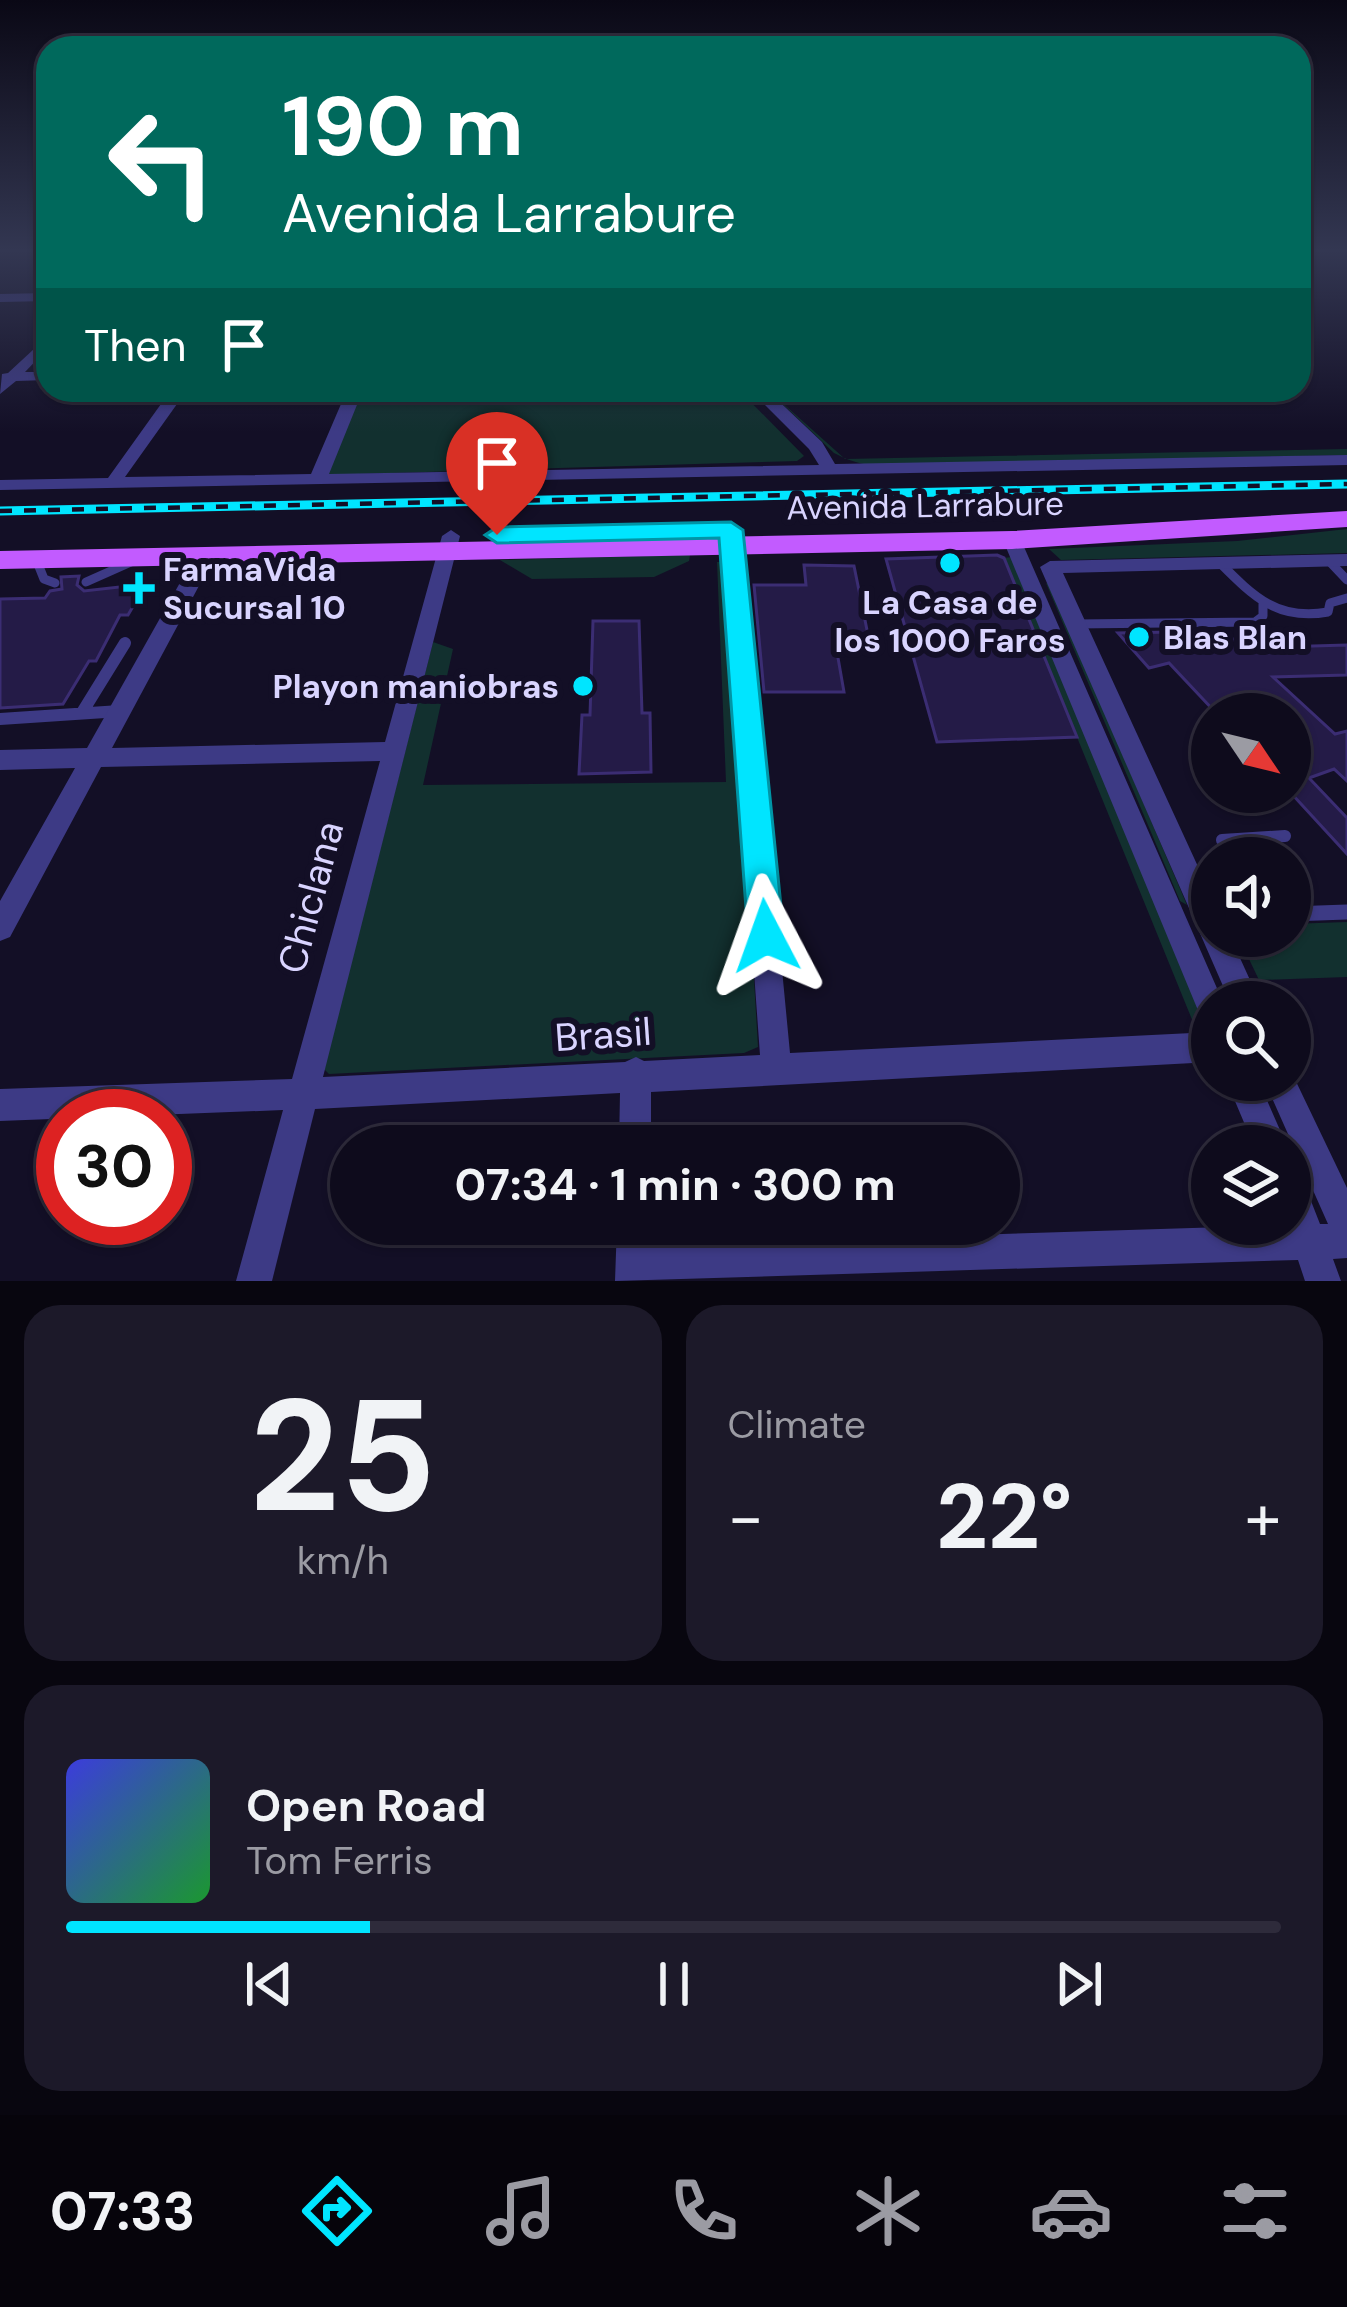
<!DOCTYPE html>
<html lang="en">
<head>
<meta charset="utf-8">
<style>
  body { margin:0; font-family:"DM Sans",sans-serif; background:#1c1929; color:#f1f3f6; height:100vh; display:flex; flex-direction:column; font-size:45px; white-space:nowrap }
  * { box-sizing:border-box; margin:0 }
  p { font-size:39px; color:#9b9ba3 }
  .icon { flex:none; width:66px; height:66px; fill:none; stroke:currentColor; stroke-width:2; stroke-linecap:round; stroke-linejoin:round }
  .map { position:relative; height:1281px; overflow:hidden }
  .details { display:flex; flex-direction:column; gap:24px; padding:24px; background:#08060f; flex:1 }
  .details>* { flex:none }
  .guide { position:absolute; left:36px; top:36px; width:1275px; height:366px; border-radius:36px; box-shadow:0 3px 9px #0004,0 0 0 3px #2e2b3b; background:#00695c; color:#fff; overflow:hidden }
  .needle { width:78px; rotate:125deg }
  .controls { position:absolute; left:1191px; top:693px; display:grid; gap:24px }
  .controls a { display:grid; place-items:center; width:120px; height:120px; border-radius:50%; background:#0e0b1c; box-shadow:0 3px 9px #0004,0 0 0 3px #2e2b3b; font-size:60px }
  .speed { position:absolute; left:36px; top:1089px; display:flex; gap:24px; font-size:60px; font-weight:700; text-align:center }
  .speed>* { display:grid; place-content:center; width:156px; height:156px; border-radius:50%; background:#0e0b1c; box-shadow:0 3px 9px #0004,0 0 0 3px #2e2b3b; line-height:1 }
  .speed .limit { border:18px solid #d22; background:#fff; color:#111 }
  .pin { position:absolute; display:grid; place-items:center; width:102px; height:102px; color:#fff; margin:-123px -51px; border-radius:50% 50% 50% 0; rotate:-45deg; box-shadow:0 0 12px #0007 }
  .pin .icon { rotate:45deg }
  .me { position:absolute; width:132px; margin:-66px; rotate:356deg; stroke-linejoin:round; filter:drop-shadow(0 0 9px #0008) }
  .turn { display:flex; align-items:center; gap:42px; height:252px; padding:0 48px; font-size:54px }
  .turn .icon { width:156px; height:156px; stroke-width:2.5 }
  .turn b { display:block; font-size:84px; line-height:102px }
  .then { display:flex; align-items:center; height:114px; padding:0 48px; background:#0003; gap:24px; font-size:45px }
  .big { font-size:90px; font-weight:700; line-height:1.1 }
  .details .card { flex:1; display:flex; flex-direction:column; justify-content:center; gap:18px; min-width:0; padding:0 42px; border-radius:36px; background:#1c1929 }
  .details .dial { align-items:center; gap:0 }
  .dial b { font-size:156px; line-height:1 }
  .song { display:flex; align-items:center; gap:36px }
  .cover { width:144px; height:144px; border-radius:18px; background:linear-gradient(135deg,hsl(240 70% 55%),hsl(130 70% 35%)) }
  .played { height:12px; border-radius:6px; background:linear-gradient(90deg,#00e5ff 25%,#2e2b3b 25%) }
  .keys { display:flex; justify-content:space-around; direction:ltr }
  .heat { display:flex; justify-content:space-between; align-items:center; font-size:66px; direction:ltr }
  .details .tiles { flex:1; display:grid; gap:24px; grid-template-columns:1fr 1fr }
  .card:last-child { grid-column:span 2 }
  .trip { position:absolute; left:330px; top:1125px; width:690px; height:120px; border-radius:60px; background:#0e0b1c; box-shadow:0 3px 9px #0004,0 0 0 3px #2e2b3b; font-weight:700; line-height:120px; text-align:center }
  .tab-bar { display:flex; height:192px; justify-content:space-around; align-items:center; background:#06040b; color:#9b9ba3 }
  .tab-bar .icon { width:84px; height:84px }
  .tab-bar .active { color:#00e5ff }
  .tab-bar b { font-size:54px; color:#f1f3f6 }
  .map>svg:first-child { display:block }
  .green { fill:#12302f }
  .building { fill:#241b47; stroke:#3b2d73; stroke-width:3 }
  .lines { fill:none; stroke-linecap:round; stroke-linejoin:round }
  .lane-far2 { stroke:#3d3a85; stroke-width:9 }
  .lane-far1 { stroke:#3d3a85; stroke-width:12 }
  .lane { stroke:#3d3a85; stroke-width:15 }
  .street { fill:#3d3a85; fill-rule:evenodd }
  .primary { fill:#c25bff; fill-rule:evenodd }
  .rail-casing { stroke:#00e5ff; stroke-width:9 }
  .rail { stroke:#130f26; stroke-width:4.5; stroke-dasharray:12; stroke-linecap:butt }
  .route { fill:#00e5ff; stroke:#0095a6; stroke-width:3 }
  .poi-dot { fill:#00e5ff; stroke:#130f26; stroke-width:4.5 }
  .labels { text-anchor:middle; stroke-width:12; stroke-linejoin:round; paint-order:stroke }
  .street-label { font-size:33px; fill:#d9d4ff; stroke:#130f26 }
  .poi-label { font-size:33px; font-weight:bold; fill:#d9d4ff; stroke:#130f26; text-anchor:start }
  .near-street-label { font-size:39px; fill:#d9d4ff; stroke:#130f26 }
</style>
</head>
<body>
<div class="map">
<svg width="1347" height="1281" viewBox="0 0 1347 1281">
  <rect width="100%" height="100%" fill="#130f26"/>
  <path class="green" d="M360 390H739L804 456 797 461 325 475Z
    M768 390 845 459 1347 449V455L867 465C855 462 845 459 834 453Z
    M1347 529V553L1061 560 1049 549 1237 541Z
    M690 555 689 561 654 577 532 579 500 560Z
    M1012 557 1208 1022H1193L1004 558Z
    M717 562H724L727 623 733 627 758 1047 744 1053 329 1074 324 1069 433 642 453 649 423 785 726 782Z
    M1046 583 1050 585 1187 905 1180 901Z
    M1347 922V977L1259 980 1238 936H1290V924Z"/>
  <path class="building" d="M997 555 1004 558 1077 737 937 742 886 559Z
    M804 565 854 566 868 635H834L844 692H764L754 585H806Z
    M79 576 77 585 84 591 146 584 128 615H120L96 661H89L63 704 0 708V599L45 598 50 591 62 589 61 577Z
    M593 621H639L642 713H650L651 772 579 774 582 715H590Z
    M1225 631 1242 648 1347 645V675L1273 677 1335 734 1347 731V781L1334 769 1309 778 1347 818V854L1290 792V714H1217L1169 663 1149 668 1118 633Z"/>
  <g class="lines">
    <path class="lane-far2" d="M36 559 44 579 55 583
      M1329 561 1347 580
      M1220 563C1254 597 1278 621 1328 612L1330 603 1347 598
      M86 582 131 562
      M1076 624 1255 622 1263 616V604"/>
    <path class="lane-far1" d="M83 711 125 643
      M0 719 120 711
      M1222 840 1285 836
      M1326 913 1347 912"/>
    <path class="lane" d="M1290 914 1347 912"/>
    <path class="street" d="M48 293V301L0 302V294Z
      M48 336V348L25 372H48V380L16 381 0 394 2 374 8 373Z
      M171 390H187L125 477 311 474 347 390H363L329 474 819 465 809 449 750 390H767L822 442 835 464 1347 455V465L0 490V480L108 478Z
      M731 524 740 530 790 1053 1212 1032V1062L651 1092V1146H619L620 1093 315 1109 272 1281H236L283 1110 0 1121V1089L292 1079 380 761 101 767 10 937 0 941V901L75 768 0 770V750L87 748 195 556 205 550 215 556 112 748 385 742 442 536 451 530 460 536 323 1077 625 1062 636 1057 644 1061 760 1055 722 530Z
      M1012 534 1021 540 1223 1002H1212V1025L1202 1020 1003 540Z
      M1347 554V566L1063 573 1212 897V936H1230L1260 1002H1230L1040 567 1050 561Z
      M1290 1069 1347 1188V1258L1333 1259 1341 1281H1305L1298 1260 615 1281 617 1224H651V1245L1286 1225 1290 1224V1173L1302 1178 1320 1224H1328L1264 1080H1290Z
      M1226 1080H1258L1287 1146H1254Z"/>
    <path class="primary" d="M1347 511V527L1012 549 0 569V551L1012 531Z"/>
    <defs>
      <path id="rail" d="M0 511 1347 484"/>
    </defs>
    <use href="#rail" class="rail-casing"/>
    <use href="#rail" class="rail"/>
  </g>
  <linearGradient id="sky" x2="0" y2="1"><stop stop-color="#0a0815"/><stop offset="0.58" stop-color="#333752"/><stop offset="1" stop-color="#333752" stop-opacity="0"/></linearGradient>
  <rect width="1347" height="432" fill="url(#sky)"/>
  <path class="route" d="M731 522 743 530 784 936 779 949 766 954 753 949 748 936 719 538 497 543 485 535 497 527Z"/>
  <g class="poi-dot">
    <circle cx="950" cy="563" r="12"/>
    <path d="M133 570h12v12h12v12h-12v12h-12v-12h-12v-12h12z"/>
    <circle cx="1139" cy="637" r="12"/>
    <circle cx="583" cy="686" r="12"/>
  </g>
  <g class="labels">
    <g class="street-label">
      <text transform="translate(925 505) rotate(-1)" y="12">Avenida Larrabure</text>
    </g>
    <g class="poi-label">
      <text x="163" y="581">FarmaVida<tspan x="163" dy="38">Sucursal 10</tspan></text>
      <text x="950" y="614" text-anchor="middle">La Casa de<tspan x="950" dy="38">los 1000 Faros</tspan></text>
      <text x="1163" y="649">Blas Blan</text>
      <text x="559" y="698" text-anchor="end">Playon maniobras</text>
    </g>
    <g class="near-street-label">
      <text transform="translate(310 897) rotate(-75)" y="14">Chiclana</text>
      <text transform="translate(603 1034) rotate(-4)" y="14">Brasil</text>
    </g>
  </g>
</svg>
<div class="controls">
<a><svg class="needle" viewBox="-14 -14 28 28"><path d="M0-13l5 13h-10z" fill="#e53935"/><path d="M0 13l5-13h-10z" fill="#9b9ba3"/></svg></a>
<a><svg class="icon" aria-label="sound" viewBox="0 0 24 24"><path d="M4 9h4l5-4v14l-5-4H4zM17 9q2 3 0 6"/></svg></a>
<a><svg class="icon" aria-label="search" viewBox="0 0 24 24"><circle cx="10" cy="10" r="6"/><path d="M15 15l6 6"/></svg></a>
<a><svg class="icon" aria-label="layers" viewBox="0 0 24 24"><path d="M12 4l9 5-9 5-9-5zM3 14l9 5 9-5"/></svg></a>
</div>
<div class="speed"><div class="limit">30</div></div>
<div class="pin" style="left:497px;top:535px;background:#d93025"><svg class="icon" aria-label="arrive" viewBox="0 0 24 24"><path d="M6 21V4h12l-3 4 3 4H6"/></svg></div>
<svg class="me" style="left:766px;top:936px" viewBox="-20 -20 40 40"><path d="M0-17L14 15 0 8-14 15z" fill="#00e5ff" stroke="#fff" stroke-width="4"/></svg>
<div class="trip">07:34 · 1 min · 300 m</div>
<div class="guide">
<div class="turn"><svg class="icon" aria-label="left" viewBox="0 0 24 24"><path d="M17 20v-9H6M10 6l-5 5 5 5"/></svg><div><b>190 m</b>Avenida Larrabure</div></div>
<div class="then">Then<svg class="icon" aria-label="arrive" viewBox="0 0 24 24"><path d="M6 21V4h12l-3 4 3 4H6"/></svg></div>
</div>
</div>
<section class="details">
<div class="tiles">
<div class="card dial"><b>25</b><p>km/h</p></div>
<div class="card"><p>Climate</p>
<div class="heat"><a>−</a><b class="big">22°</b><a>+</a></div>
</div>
<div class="card">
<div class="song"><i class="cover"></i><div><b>Open Road</b><p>Tom Ferris</p></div></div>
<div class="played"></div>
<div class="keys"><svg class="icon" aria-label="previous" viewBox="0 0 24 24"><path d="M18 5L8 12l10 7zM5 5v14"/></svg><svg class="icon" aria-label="pause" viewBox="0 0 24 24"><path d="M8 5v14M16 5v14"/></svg><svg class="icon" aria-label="next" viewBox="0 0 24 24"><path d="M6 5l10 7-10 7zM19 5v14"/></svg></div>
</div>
</div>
</section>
<nav class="tab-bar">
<b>07:33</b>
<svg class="icon active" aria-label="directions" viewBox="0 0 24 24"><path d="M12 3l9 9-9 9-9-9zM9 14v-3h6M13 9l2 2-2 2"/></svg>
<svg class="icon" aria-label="music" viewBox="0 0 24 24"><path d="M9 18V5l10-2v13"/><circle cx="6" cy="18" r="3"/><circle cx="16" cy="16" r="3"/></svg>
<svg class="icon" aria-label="phone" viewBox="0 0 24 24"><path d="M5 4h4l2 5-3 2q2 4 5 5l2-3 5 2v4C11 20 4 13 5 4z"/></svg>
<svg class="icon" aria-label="climate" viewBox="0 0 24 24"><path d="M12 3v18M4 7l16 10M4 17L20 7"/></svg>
<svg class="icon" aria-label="car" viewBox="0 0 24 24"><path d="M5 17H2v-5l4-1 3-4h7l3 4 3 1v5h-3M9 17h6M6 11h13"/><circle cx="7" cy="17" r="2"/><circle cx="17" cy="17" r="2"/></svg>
<svg class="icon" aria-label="filters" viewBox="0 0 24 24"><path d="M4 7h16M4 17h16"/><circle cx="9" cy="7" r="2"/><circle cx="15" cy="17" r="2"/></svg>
</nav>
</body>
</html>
